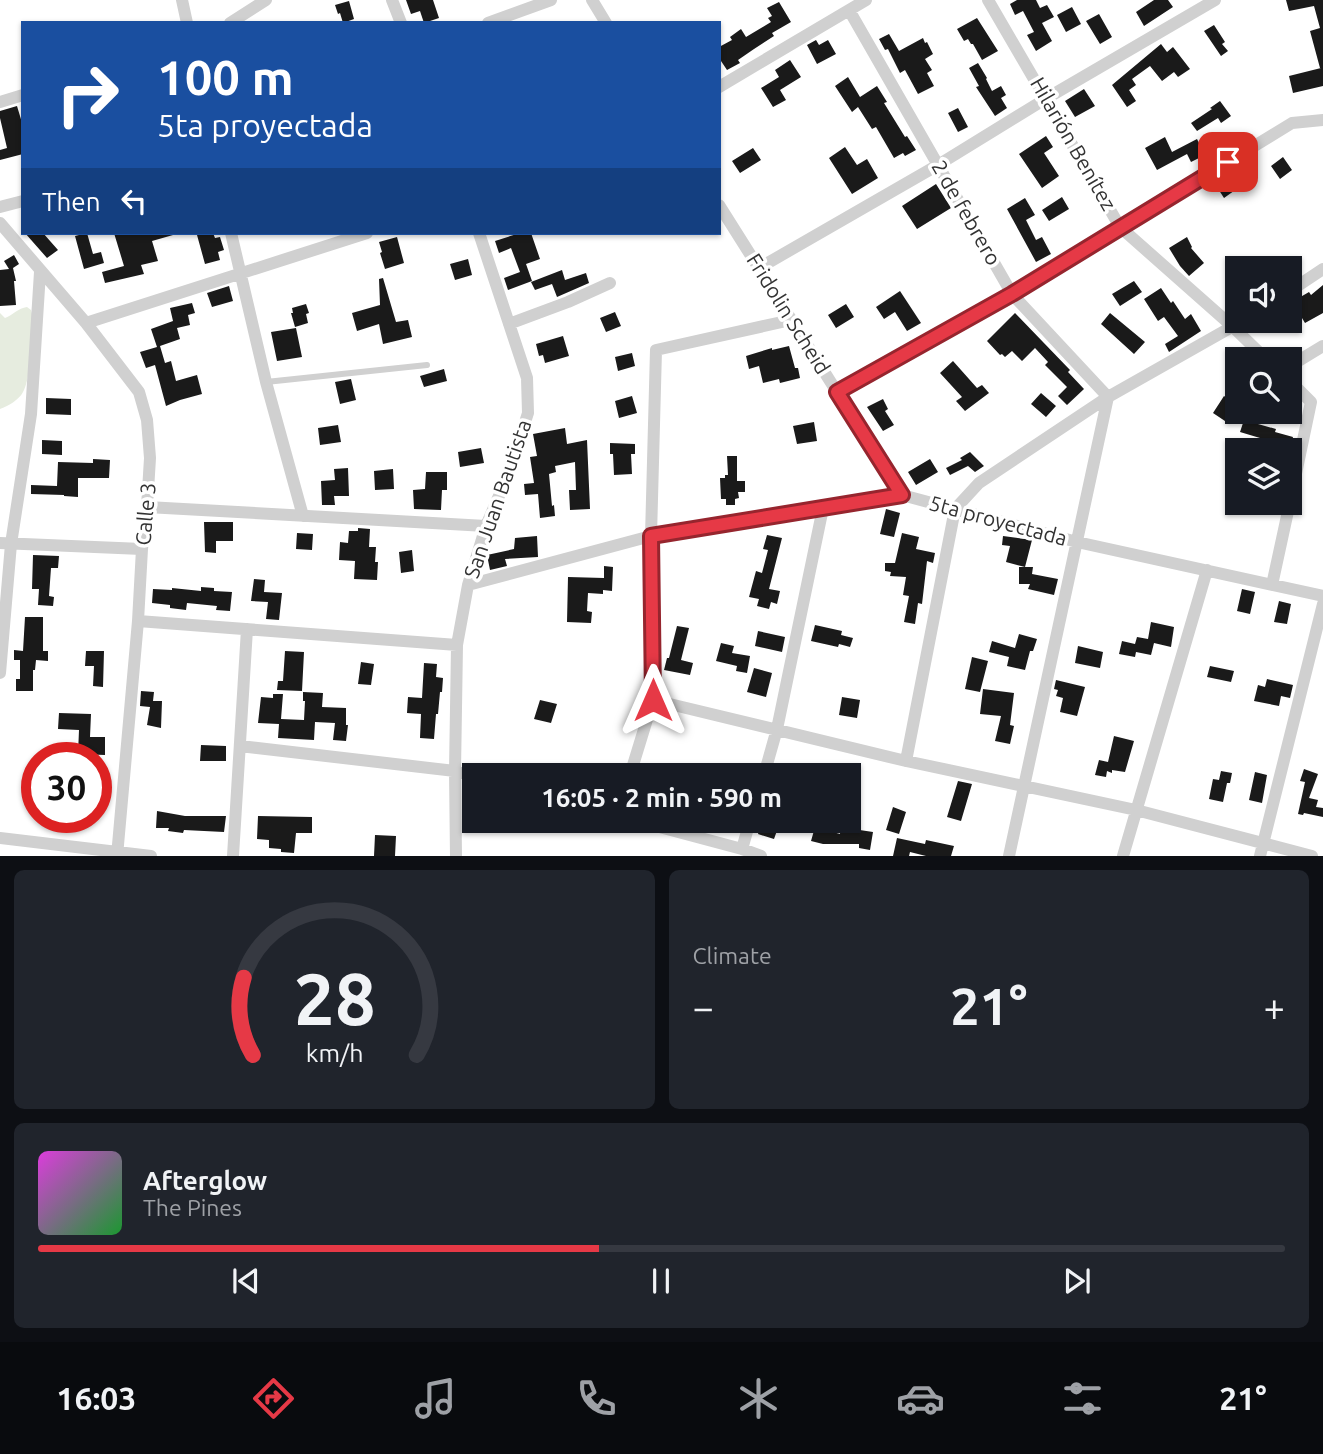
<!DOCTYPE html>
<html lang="en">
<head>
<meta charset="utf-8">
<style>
  body { margin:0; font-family:Ubuntu,sans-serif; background:#20242c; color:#f1f3f6; height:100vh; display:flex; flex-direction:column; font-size:26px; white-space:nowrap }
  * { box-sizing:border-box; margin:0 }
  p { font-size:23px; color:#9ea1a6 }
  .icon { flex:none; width:38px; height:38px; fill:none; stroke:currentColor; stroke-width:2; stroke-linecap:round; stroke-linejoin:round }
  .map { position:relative; height:856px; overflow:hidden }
  .panel { display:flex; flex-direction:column; gap:14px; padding:14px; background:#0d0f14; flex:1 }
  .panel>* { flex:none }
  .banner { position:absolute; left:21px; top:21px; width:700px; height:214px; border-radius:0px; box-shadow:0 2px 5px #0004; background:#1a4fa0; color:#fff; overflow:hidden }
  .buttons { position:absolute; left:1225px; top:256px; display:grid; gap:14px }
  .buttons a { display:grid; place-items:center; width:77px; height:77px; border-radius:0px; background:#171b24; box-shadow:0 2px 5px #0004; font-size:35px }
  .speed { position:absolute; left:21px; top:742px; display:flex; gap:14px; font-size:35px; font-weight:700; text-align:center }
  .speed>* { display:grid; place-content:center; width:91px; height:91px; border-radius:50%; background:#171b24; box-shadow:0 2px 5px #0004; line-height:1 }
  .speed .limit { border:10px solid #d22; background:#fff; color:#111 }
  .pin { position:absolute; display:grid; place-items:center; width:60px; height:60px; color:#fff; margin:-30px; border-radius:14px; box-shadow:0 4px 10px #0006 }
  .me { position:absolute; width:77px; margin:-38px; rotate:0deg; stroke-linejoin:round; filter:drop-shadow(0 0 5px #0008) }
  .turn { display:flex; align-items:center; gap:24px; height:147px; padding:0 21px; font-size:32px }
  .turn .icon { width:91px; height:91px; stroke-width:2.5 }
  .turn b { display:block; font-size:49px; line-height:60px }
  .then { display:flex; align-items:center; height:66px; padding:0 21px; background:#0003; gap:14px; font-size:26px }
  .big { font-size:52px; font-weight:700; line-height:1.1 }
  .panel .widget { flex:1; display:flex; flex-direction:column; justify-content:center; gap:10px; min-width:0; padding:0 24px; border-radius:10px; background:#20242c }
  .panel .dial { align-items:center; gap:0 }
  .dial svg { height:182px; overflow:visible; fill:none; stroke:#363941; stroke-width:7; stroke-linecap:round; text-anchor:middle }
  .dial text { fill:#f1f3f6; stroke:none }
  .song { display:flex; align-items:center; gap:21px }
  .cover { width:84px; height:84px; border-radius:10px; background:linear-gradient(135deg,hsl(300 70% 55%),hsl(130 70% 35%)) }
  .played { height:7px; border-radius:4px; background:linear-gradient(90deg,#e63946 45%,#363941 45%) }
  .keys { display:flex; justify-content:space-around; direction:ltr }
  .heat { display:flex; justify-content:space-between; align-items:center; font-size:38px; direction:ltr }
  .panel .tiles { flex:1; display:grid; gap:14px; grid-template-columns:1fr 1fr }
  .widget:last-child { grid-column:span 2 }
  .trip { position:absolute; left:462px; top:763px; width:399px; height:70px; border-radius:0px; background:#171b24; box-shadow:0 2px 5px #0004; font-weight:700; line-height:70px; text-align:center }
  .dock { display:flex; height:112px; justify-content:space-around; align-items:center; background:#090b0e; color:#9ea1a6 }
  .dock .icon { width:49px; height:49px }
  .dock .active { color:#e63946 }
  .dock b { font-size:32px; color:#f1f3f6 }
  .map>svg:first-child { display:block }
  .green { fill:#e6ecdf }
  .building { fill:#1a1a1a }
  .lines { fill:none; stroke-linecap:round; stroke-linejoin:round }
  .lane { stroke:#d0d0d0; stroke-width:6 }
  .street { stroke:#d0d0d0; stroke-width:12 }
  .route-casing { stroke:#96252e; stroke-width:18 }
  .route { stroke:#e63946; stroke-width:12 }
  .labels { text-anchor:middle; stroke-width:7; stroke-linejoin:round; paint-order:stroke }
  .street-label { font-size:21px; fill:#333; stroke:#fff }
</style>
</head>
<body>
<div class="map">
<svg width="1323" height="856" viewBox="0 0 1323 856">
  <rect width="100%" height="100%" fill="#fff"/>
  <path class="green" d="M27 307 31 310 33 318C32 335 31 379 23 392 19 400 8 406 0 409V313L5 318C13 315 18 308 27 307Z"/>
  <path class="building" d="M406 0H433L439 18 424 23 420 11 411 14Z
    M1017 0H1036L1040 8 1047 5 1054 17 1042 23 1052 41 1036 51 1027 35 1034 32 1023 11 1015 15 1010 4Z
    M1154 0H1168L1173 7 1144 26 1136 12Z
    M1286 0H1323V86L1293 93 1289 76 1321 68H1320L1310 31 1320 28 1314 6 1289 11Z
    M349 1 354 19 343 23 340 13 338 14 335 5Z
    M779 2 791 22 772 33 774 36 754 49 738 60 740 63 727 70 719 58V47L732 40 730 37 741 29 746 37 771 22 768 18 772 16 767 8Z
    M1072 7 1081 24 1066 32 1057 15Z
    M1099 14 1112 37 1100 44 1086 21Z
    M977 18 998 51 982 60 973 44H971L968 39 964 41 957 29Z
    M1214 25 1225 42 1222 44 1228 51 1221 56 1204 31Z
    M889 34 899 51 923 38 925 43 927 42 933 54 925 59 932 70 927 73 934 86 918 94 905 70 900 73 888 49 885 50 879 39Z
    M816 40 819 45 828 40 836 54 817 64 807 45Z
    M1161 44 1167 52 1173 47 1190 69 1178 77 1174 72 1162 81 1150 66 1132 79 1136 85 1129 90 1136 101 1127 107 1112 85Z
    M790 60 801 77 780 90 786 100 773 107 761 88 779 77 775 70Z
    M978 63 987 78 986 79 992 91 1001 86 1006 95 1001 98 1007 108 995 116 976 87 979 86 969 68Z
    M848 77 860 97 877 86 887 102 884 103 905 137 907 136 916 150 905 156 903 153 894 158 876 127 872 129 858 107 852 112 835 86Z
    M1084 89 1095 106 1075 117 1065 101Z
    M1220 101 1231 116 1221 123 1218 118 1197 131 1191 123 1212 109 1210 108Z
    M17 106 23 126V154L0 160V150L7 148 0 118V111Z
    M958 108 968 127 958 132 948 113Z
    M1046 136 1053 147 1044 153 1059 176 1042 188 1019 154Z
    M1165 137 1172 152 1197 139 1205 155 1191 162 1187 154 1157 170 1145 148Z
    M845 147 857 165 867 159 878 178 852 194 829 158Z
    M753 148 761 160 740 173 732 161Z
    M1283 157 1292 170 1280 179 1271 166Z
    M1229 175 1238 188 1224 198 1215 184Z
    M936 184 951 208 917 229 902 206Z
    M1062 197 1069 209 1049 221 1042 210Z
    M1025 198 1035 215 1026 220 1036 240 1042 237 1051 254 1036 262 1007 209Z
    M25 233H43L58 250 47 258Z
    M87 233 93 254 101 252 104 263 84 269 75 236Z
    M114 233H172L173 235 152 241 158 261 141 265 144 274 105 283 102 272 124 266Z
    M207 233H213L215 238 220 237 224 250 218 252 220 260 205 264 197 235Z
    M520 233H531L540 259 526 264 532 281 508 290 504 278 520 272 511 248 499 253 495 241Z
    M397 237 404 263 385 269 380 253 382 252 379 242Z
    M1187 237 1192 247 1191 248 1204 263 1189 276 1180 266 1169 248Z
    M14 255 19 264 13 268 16 281H14L16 305 0 306V270L9 269 4 261Z
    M468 259 472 275 455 280 450 264Z
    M562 270 565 280 586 273 589 283 557 297 552 284 535 290 531 282Z
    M383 278 396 322 408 320 412 337 383 344 379 324 357 331 352 313 380 305 379 279Z
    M1134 281 1142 292 1120 306 1112 294Z
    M1323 285V313L1305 323 1296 308 1300 306 1297 299 1309 292 1311 295Z
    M229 286 233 301 212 307 207 293Z
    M1161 288 1171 303 1173 301 1185 319 1191 314 1201 331 1169 352 1165 344 1178 336 1164 317 1158 321 1144 299Z
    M900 291 921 323 907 331 895 312 884 319 876 307Z
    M192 303 195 313 188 315 190 325 177 328 180 339 160 346 165 363 171 361 176 381 197 375 202 394 180 400 166 406 155 365 146 368 140 352 157 347 151 329 173 321 170 308Z
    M306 304 309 313 306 314 308 323 295 327 291 313H293L292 308Z
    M846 304 854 317 836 328 828 315Z
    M615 312 621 326 606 332 600 318Z
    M1015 313 1070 370 1068 372 1084 389 1067 405 1058 396 1067 387 1045 365 1048 362 1035 348 1022 361 1012 351 1005 357 1002 354 1000 355 987 341Z
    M1110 313 1145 342 1134 354 1101 324Z
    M296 328 302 357 277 361 271 332Z
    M563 336 569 356 545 363 543 355 539 356 536 344Z
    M789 346 795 368H798L800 378 780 383 779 379 763 383 759 366 749 369 746 356 772 348V350Z
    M632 353 635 366 618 371 615 357Z
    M953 361 977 388 982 385 989 393 965 411 956 401 962 397 940 373Z
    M444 369 447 381 424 387 420 376Z
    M351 379 356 400 340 404 335 382Z
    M1041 393 1056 406 1046 417 1031 404Z
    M632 396 637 413 619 418 615 401Z
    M1224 396 1237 405V409L1228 423 1213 413Z
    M46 398 71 399V415L46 414Z
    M883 399 888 409 885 411 894 425 883 431 867 407Z
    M1244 420 1276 429 1275 432 1293 437 1290 450H1279L1258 444 1260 438 1240 432Z
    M814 422 817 441 797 444 793 426Z
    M338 425 341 442 320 445 318 428Z
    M565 428 567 444 587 440 590 509 570 510 569 490H576L575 462 555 466 556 472 549 474 552 506 554 505 555 516 540 518 538 494 525 495 524 484 534 483 530 457 537 456 533 434Z
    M42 440 62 441V455L42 454Z
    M610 443 635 444V454H631L632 474 614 475 613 454H610Z
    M481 448 484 463 460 467 458 452Z
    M970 452 984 466 975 472 968 466 950 475 946 468 962 460 960 458Z
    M727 456H737V481H745V492H738L739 498 735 499V505H726V499H721L720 478H725V475H728Z
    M93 459 110 460 109 478H78V497L64 496V495L31 494V485L57 486 58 462 93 463Z
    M930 459 938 472 916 485 908 472Z
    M348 468 349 496H334L335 505H322L321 481 335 480 334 469Z
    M393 469 394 489 375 490 374 471Z
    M426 472H447V490H442L441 510 414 509 413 490 425 489Z
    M886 509 900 513 894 537 880 534Z
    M204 522H233V541H216V553L205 552Z
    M358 528 370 529 369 547H376L375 562H378L377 580 354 579 355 561 339 560 340 542 348 543 349 531H358Z
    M297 533 313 534 312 550 296 549Z
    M902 533 919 537 916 549 935 553 933 563 927 561 922 604 918 603 915 624 904 622 909 596 903 595 906 577 890 576 891 572 885 571V563H895Z
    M767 535 782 538 769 589 780 591 777 604 771 602 769 609 757 606 759 599 749 597 756 571 762 573 768 550 763 549Z
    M537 536 538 557 505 559 507 566 490 570 487 555 514 549 515 538Z
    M1003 536 1032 540 1025 567 1006 562 1010 546 1002 545Z
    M412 550 414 571 401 573 399 552Z
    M33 555 59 556 58 568H51L49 596 54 597 53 606 38 605 39 589H32Z
    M604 566 613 567 612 591 603 590V594L588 593 587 611 592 612 591 623 567 622 568 577 604 578Z
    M1019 567H1033L1032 574 1058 579 1054 595 1028 589 1030 584H1019Z
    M254 579 265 580 264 592 282 593 279 620 266 619 268 602 251 601Z
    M201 587 214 588V591L232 592 230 611 216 610 217 606 187 603 186 610 170 608V605L152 603 153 589 172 590V588L201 591Z
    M1242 589 1255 592 1250 614 1237 611Z
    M1279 601 1291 604 1287 624 1274 622Z
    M25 617H43V651H48V661L36 660 35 670H33V691H16V679H20V660H14V650L23 651Z
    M1151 622 1174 627 1171 647 1154 643 1151 655 1136 652 1135 657 1119 654 1122 641 1135 644 1137 637 1148 639Z
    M815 625 842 631 841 635 853 638 850 647 839 644 838 647 811 641Z
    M677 626 689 628 681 660 693 663 690 675 664 670 667 658H669Z
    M758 631 785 637 782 652 755 646Z
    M1019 634 1037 639 1033 651H1030L1025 670 1007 666 1009 657 989 652 992 641 1015 648Z
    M721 643 734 646 732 653 750 656 747 673 736 671 737 666 716 661Z
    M1078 646 1103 652 1100 668 1075 663Z
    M86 651H104L103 687 93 686 94 666H85Z
    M285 651 304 652 302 691 277 690 278 681H283Z
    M972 657 988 661 980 692 965 689Z
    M361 662 374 664 371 685 358 684Z
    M424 663 437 664 436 677 443 678 442 692H440L438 714H436L434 739 420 738 421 714 407 713 408 697 422 698Z
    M1210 666 1234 671 1231 682 1207 677Z
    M754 668 772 673 766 697 747 692Z
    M1267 679 1293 685 1290 698 1281 696 1279 706 1254 701 1258 685 1265 687Z
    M1056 680 1085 687 1077 716 1060 712 1063 698 1056 696 1058 690 1054 689Z
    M983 689 1014 693 1010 725 1014 726 1010 744 995 741 1001 716 980 714Z
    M141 691 154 692 153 701H162L161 728 147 725 150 707 140 706Z
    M303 692 323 693 322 707 346 708V725H348L346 741 333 740 335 723 315 722 314 740 278 738 279 724 258 723 261 697 273 698V694H283L281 719 304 720 305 701H303Z
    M842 697 860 700 857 718 839 715Z
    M540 700 557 704 551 723 534 719Z
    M59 713 91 714 90 737H105V755L78 754 79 730 58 729Z
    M1114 736 1134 741 1125 772 1112 770V773L1107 771 1106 777 1095 775 1099 760 1108 762Z
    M201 745 226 746V761H200Z
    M778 764 810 772V775H775Z
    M1304 769 1318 774 1309 798 1318 800 1316 807 1323 808V817L1304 813 1303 815 1298 814 1305 782 1300 781Z
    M1221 771 1232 773 1230 783H1227L1223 802 1209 799 1213 779 1219 780Z
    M1255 772 1267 775 1262 803 1249 800Z
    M958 781 972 784 961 821 947 817Z
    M893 807 906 812 899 834 886 830Z
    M157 811 185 816H226L224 832 184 830 183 833 168 831 169 828H156Z
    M258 816 312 817V833H296L294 853 281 852V849L269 848V840L257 839Z
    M762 821 779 825 774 839 758 834Z
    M841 821H855L853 829 873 832 870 850 859 848V844H823L811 841 815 827 840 834Z
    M375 835 396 836 395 856H374Z
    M897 838 925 844 926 840 954 846 951 856H926L910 852 909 856H893Z"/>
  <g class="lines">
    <path class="lane" d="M266 382 427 365"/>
    <path class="street" d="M182 0 187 23
      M392 0 401 23
      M592 0 606 23
      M988 0 1120 227 1233 327 1266 359
      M849 10 1012 294 1108 397 1009 856
      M230 23 266 0
      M488 23 551 0
      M719 87 866 0
      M0 102 23 95
      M719 205 902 495
      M0 207 23 201
      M0 223 86 323 139 392 147 420 150 458 147 507 142 549 138 621 117 856
      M231 233 266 382 303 516
      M759 268 938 165 1047 98 1215 0
      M1290 291 1323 269
      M86 323 367 233
      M509 324 568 302 610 283
      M1290 366 1323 346
      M1290 381 1311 402 1290 502
      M837 392 1012 294 1292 123 1323 120
      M147 507 486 526
      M0 543 142 549
      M468 585 651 536 902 495 1077 542 1323 596
      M1272 585 1290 502
      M138 621 457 645
      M0 673 11 544 31 414 40 272
      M653 700 906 761 1136 810 1312 856
      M240 746 455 771 474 776
      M906 761 955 509 979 483 1108 397 1244 320
      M630 775 653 700 651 536 656 350 791 320
      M764 775 777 729 823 508
      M637 821 742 849 761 856
      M0 838 151 856
      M742 849 750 821
      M233 856 247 629
      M456 856 455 771 457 645 468 585 486 526 508 475 528 413 527 378 479 233
      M1123 856 1207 570
      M1260 856 1323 604"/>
  </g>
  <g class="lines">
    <defs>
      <path id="route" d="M653 700 651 536 902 495 837 392 1012 294 1228 162"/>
    </defs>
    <use href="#route" class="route-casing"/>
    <use href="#route" class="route"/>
  </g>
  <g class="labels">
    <g class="street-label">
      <text transform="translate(1073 144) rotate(60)" y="7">Hilarión Benítez</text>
      <text transform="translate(966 213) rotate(60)" y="7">2 de febrero</text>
      <text transform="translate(788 314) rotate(58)" y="7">Fridolin Scheid</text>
      <text transform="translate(498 499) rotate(-71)" y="7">San Juan Bautista</text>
      <text transform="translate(146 514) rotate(-85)" y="7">Calle 3</text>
      <text transform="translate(998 521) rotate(15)" y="7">5ta proyectada</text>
    </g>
  </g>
</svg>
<div class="buttons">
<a><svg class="icon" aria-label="sound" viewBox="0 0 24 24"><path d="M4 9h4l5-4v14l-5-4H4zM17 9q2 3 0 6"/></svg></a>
<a><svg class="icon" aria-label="search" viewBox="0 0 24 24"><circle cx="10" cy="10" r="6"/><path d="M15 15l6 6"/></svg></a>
<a><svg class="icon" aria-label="layers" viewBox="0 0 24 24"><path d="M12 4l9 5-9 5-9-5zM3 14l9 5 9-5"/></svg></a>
</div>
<div class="speed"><div class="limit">30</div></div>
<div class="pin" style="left:1228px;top:162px;background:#d93025"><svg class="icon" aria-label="arrive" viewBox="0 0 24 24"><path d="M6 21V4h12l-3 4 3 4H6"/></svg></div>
<svg class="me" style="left:653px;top:700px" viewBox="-20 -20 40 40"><path d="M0-17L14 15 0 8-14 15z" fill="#e63946" stroke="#fff" stroke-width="4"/></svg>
<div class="trip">16:05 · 2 min · 590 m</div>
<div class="banner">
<div class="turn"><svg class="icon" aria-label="right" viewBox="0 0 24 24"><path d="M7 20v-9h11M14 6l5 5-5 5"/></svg><div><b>100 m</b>5ta proyectada</div></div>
<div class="then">Then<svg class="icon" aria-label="left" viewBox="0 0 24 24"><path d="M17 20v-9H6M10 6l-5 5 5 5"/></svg></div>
</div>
</div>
<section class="panel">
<div class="tiles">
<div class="widget dial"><svg viewBox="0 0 100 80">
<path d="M14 69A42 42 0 1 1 86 69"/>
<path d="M14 69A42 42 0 0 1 10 35" stroke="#e63946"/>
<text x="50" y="56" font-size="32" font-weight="700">28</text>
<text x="50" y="72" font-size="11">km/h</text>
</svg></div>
<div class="widget"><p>Climate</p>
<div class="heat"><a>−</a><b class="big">21°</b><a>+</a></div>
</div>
<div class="widget">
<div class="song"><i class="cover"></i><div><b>Afterglow</b><p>The Pines</p></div></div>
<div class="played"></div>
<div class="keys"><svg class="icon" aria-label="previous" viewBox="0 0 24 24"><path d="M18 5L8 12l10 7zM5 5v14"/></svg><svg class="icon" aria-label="pause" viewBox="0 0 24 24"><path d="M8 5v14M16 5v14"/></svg><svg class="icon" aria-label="next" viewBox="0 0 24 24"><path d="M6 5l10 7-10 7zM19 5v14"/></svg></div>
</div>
</div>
</section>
<nav class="dock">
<b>16:03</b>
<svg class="icon active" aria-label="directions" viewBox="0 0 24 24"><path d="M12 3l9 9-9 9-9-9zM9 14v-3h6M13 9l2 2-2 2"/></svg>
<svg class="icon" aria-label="music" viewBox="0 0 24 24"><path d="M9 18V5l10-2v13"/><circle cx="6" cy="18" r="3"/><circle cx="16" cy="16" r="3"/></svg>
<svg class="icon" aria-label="phone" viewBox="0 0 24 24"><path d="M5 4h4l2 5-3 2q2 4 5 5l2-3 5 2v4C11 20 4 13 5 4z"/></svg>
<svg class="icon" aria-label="climate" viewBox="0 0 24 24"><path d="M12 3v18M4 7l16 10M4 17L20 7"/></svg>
<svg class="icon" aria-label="car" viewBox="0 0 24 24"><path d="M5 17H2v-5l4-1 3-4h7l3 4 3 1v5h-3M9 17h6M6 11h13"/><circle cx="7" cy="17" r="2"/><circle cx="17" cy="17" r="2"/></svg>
<svg class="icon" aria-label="filters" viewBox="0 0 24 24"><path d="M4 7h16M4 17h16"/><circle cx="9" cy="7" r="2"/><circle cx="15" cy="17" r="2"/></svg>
<b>21°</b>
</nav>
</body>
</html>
